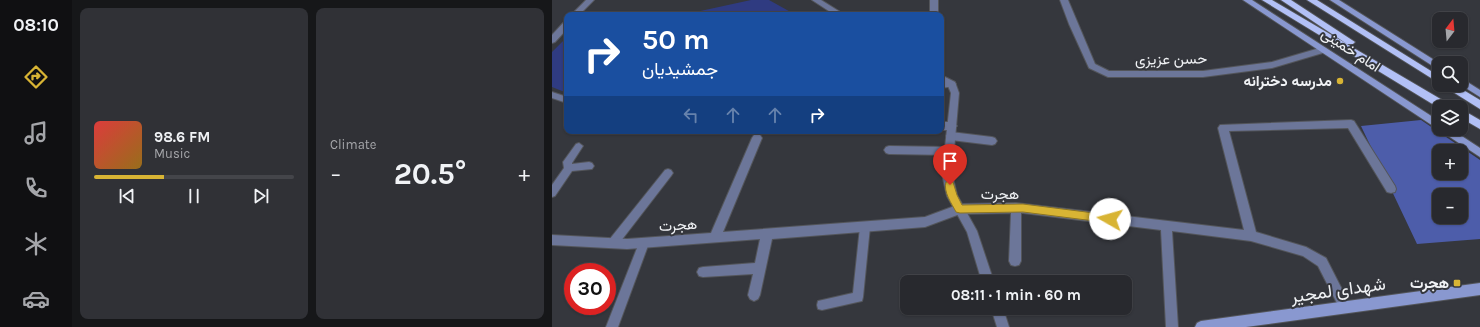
<!DOCTYPE html>
<html lang="en">
<head>
<meta charset="utf-8">
<style>
  body { margin:0; font-family:Karla,Vazirmatn,sans-serif; background:#303136; color:#f1f3f6; height:100vh; display:flex; flex-direction:column; font-size:15px; white-space:nowrap }
  * { box-sizing:border-box; margin:0 }
  p { font-size:13px; color:#a5a6aa }
  .icon { flex:none; width:22px; height:22px; fill:none; stroke:currentColor; stroke-width:2; stroke-linecap:round; stroke-linejoin:round }
  .map { position:relative; flex:1; overflow:hidden }
  .side { display:flex; flex-direction:column; gap:8px; padding:8px; background:#161719; width:480px }
  .side>* { flex:none }
  .top-card { position:absolute; left:12px; top:12px; width:380px; height:122px; border-radius:8px; box-shadow:0 1px 3px #0004,0 0 0 1px #44454a; background:#1a4fa0; color:#fff; overflow:hidden }
  .needle { width:26px; rotate:16deg }
  .fabs { position:absolute; left:880px; top:12px; display:grid; gap:8px }
  .fabs a { display:grid; place-items:center; width:36px; height:36px; border-radius:8px; background:#28292e; box-shadow:0 1px 3px #0004,0 0 0 1px #44454a; font-size:20px }
  .speed { position:absolute; left:12px; top:263px; display:flex; gap:8px; font-size:20px; font-weight:700; text-align:center }
  .speed>* { display:grid; place-content:center; width:52px; height:52px; border-radius:50%; background:#28292e; box-shadow:0 1px 3px #0004,0 0 0 1px #44454a; line-height:1 }
  .speed .limit { border:6px solid #d22; background:#fff; color:#111 }
  .pin { position:absolute; display:grid; place-items:center; width:34px; height:34px; color:#fff; margin:-41px -17px; border-radius:50% 50% 50% 0; rotate:-45deg; box-shadow:0 0 4px #0007 }
  .pin .icon { rotate:45deg }
  .me { position:absolute; width:44px; margin:-22px; rotate:277deg; stroke-linejoin:round; filter:drop-shadow(0 0 3px #0008) }
  .turn { display:flex; align-items:center; gap:14px; height:84px; padding:0 12px; font-size:18px }
  .turn .icon { width:52px; height:52px; stroke-width:2.5 }
  .turn b { display:block; font-size:28px; line-height:34px }
  .lanes { display:flex; align-items:center; height:38px; padding:0 12px; background:#0003; justify-content:center; gap:20px; direction:ltr }
  .lanes .off { opacity:.35 }
  .big { font-size:30px; font-weight:700; line-height:1.1 }
  .side .card { flex:1; display:flex; flex-direction:column; justify-content:center; gap:6px; min-width:0; padding:0 14px; border-radius:8px; background:#303136 }
  .song { display:flex; align-items:center; gap:12px }
  .cover { width:48px; height:48px; border-radius:6px; background:linear-gradient(135deg,hsl(0 70% 55%),hsl(40 70% 35%)) }
  .played { height:4px; border-radius:2px; background:linear-gradient(90deg,#d8b434 35%,#44454a 35%) }
  .keys { display:flex; justify-content:space-around; direction:ltr }
  .heat { display:flex; justify-content:space-between; align-items:center; font-size:22px; direction:ltr }
  .side .tiles { flex:1; display:grid; gap:8px; grid-template-columns:repeat(2,1fr) }
  .trip { position:absolute; left:348px; top:275px; width:232px; height:40px; border-radius:8px; background:#28292e; box-shadow:0 1px 3px #0004,0 0 0 1px #44454a; font-weight:700; line-height:40px; text-align:center }
  main { display:flex; flex:1; min-height:0 }
  .tab-bar { display:flex; flex-direction:column; width:72px; justify-content:space-around; align-items:center; background:#101012; color:#a5a6aa }
  .tab-bar .icon { width:28px; height:28px }
  .tab-bar .selected { color:#d8b434 }
  .tab-bar b { font-size:18px; color:#f1f3f6 }
  .map>svg:first-child { display:block }
  .green { fill:#2f3b81 }
  .forest { fill:#4d5daa; fill-rule:evenodd }
  .lines { fill:none; stroke-linecap:round; stroke-linejoin:round }
  .service-casing { stroke:#53555a; stroke-width:2 }
  .minor-casing { stroke:#53555a; stroke-width:2 }
  .tertiary-casing { stroke:#53555a; stroke-width:2 }
  .secondary-casing { stroke:#53555a; stroke-width:2 }
  .trunk-casing { stroke:#53555a; stroke-width:2 }
  .service { fill:#6c7699; fill-rule:evenodd }
  .minor { fill:#6c7699; fill-rule:evenodd }
  .tertiary { fill:#6c7699; fill-rule:evenodd }
  .secondary { fill:#8998d0; fill-rule:evenodd }
  .trunk { fill:#b2c0f6; fill-rule:evenodd }
  .route { fill:#d8b434; stroke:#8c7522 }
  .poi-dot { fill:#d8b434; stroke:#35373d; stroke-width:1.5 }
  .labels { text-anchor:middle; stroke-width:4; stroke-linejoin:round; paint-order:stroke }
  .street-label { font-size:15px; fill:#f0f2f5; stroke:#35373d }
  .poi-label { font-size:15px; font-weight:bold; fill:#f0f2f5; stroke:#35373d; text-anchor:end }
  .near-street-label { font-size:18px; fill:#f0f2f5; stroke:#35373d }
</style>
</head>
<body>
<main>
<nav class="tab-bar">
<b>08:10</b>
<svg class="icon selected" aria-label="directions" viewBox="0 0 24 24"><path d="M12 3l9 9-9 9-9-9zM9 14v-3h6M13 9l2 2-2 2"/></svg>
<svg class="icon" aria-label="music" viewBox="0 0 24 24"><path d="M9 18V5l10-2v13"/><circle cx="6" cy="18" r="3"/><circle cx="16" cy="16" r="3"/></svg>
<svg class="icon" aria-label="phone" viewBox="0 0 24 24"><path d="M5 4h4l2 5-3 2q2 4 5 5l2-3 5 2v4C11 20 4 13 5 4z"/></svg>
<svg class="icon" aria-label="climate" viewBox="0 0 24 24"><path d="M12 3v18M4 7l16 10M4 17L20 7"/></svg>
<svg class="icon" aria-label="car" viewBox="0 0 24 24"><path d="M5 17H2v-5l4-1 3-4h7l3 4 3 1v5h-3M9 17h6M6 11h13"/><circle cx="7" cy="17" r="2"/><circle cx="17" cy="17" r="2"/></svg>
</nav>
<section class="side">
<div class="tiles">
<div class="card">
<div class="song"><i class="cover"></i><div><b>98.6 FM</b><p>Music</p></div></div>
<div class="played"></div>
<div class="keys"><svg class="icon" aria-label="previous" viewBox="0 0 24 24"><path d="M18 5L8 12l10 7zM5 5v14"/></svg><svg class="icon" aria-label="pause" viewBox="0 0 24 24"><path d="M8 5v14M16 5v14"/></svg><svg class="icon" aria-label="next" viewBox="0 0 24 24"><path d="M6 5l10 7-10 7zM19 5v14"/></svg></div>
</div>
<div class="card"><p>Climate</p>
<div class="heat"><a>−</a><b class="big">20.5°</b><a>+</a></div>
</div>
</div>
</section>
<div class="map">
<svg width="928" height="327" viewBox="0 0 928 327">
  <rect width="100%" height="100%" fill="#35373d"/>
  <path class="green" d="M199 0H217L244 15H130Z
    M15 37V93L0 87V52Z"/>
  <path class="forest" d="M869 120 928 160V239L865 244 809 126ZM887 151H909V173H887ZM887 195H909V217H887Z"/>
  <g class="lines">
    <defs>
      <path id="service" d="M27 143 31 146 20 163V164L37 162 40 163 42 166 40 169 20 171 3 196 0 197V185L12 168 11 162 24 144Z
        M116 169 119 170 121 173 119 176 65 246 61 247 57 246 56 243 57 240 113 170Z
        M313 223 316 224 318 227 311 297 310 301 270 310 266 309 265 305 266 301 301 293 308 227 310 224Z
        M92 239 96 240 97 243 66 327H54L87 243 88 240Z"/>
      <path id="minor" d="M34 0H42L27 15H19Z
        M378 0H386V15H378Z
        M508 0H516L543 64 557 71H651L720 62 771 47 775 50 774 52 720 68 651 77H556L537 68 517 24Z
        M15 21V29L3 42 0 43V35L12 22Z
        M400 81 404 84 403 86 389 88V82Z
        M0 92 15 97V103L0 98Z
        M799 120 802 121 843 186 844 189 843 192 839 193 835 192 796 128 677 131 704 232 754 247 774 258 799 307 797 311 793 313 789 311 766 266 751 256 699 241 620 231 626 327H614L609 230 471 213H469V261L467 265 463 266 459 265 457 261 459 213 408 214 373 227 220 239 208 295 206 299 202 301 198 299 196 295 201 274 151 277 147 276 145 272 147 268 151 267 203 263 208 239 75 249 0 245V235L75 239 159 233 200 138 202 135H208L210 138 171 232 373 217 408 204 464 203 692 230 666 128 668 125Z
        M389 122H400L405 126 400 130H389Z
        M399 132 440 137 443 138 445 141 443 144 440 145 399 140 396 139 394 136 396 133Z
        M337 146 397 147 400 148 402 151 400 154 397 155 337 154 334 153 332 150 334 147Z"/>
      <path id="tertiary" d="M260 0H269L293 15H283Z
        M389 75 403 82 407 93 400 174 405 195 425 231 442 282H430L415 232 395 196 390 174 399 93 396 86 389 82Z
        M439 308H451L457 327H445Z"/>
      <path id="secondary" d="M691 0H700L887 121V129H899L928 148V157Z
        M778 0H787L887 63V70Z
        M909 78 928 90V97L909 85Z
        M928 283V295L694 327H643L645 323 649 321Z"/>
      <path id="trunk" d="M710 0H720L897 104 898 107 887 108Z
        M729 0H739L803 42 801 44H795Z
        M755 0H765L887 76V83Z
        M891 85H903L928 100V109L893 87Z
        M909 109 928 120V129L909 118Z"/>
    </defs>
    <use href="#service" class="service-casing"/>
    <use href="#minor" class="minor-casing"/>
    <use href="#tertiary" class="tertiary-casing"/>
    <use href="#secondary" class="secondary-casing"/>
    <use href="#trunk" class="trunk-casing"/>
    <use href="#service" class="service"/>
    <use href="#minor" class="minor"/>
    <use href="#tertiary" class="tertiary"/>
    <use href="#secondary" class="secondary"/>
    <use href="#trunk" class="trunk"/>
  </g>
  <path class="route" d="M398 181 401 182 405 195 410 205 471 204 558 215 562 216 563 219 562 222 558 223 471 212 408 213 404 212C400 204 391 192 394 182Z"/>
  <g class="poi-dot">
    <circle cx="788" cy="81" r="4"/>
    <rect x="901" y="279" width="8" height="8" rx="2"/>
  </g>
  <g class="labels">
    <g class="street-label">
      <text transform="translate(799 50) rotate(33)" y="5">امام خمینی</text>
      <text transform="translate(619 59) rotate(-1)" y="5">حسن عزیزی</text>
      <text x="448" y="199">هجرت</text>
      <text transform="translate(126 225) rotate(-4)" y="5">هجرت</text>
    </g>
    <g class="poi-label">
      <text x="780" y="86">مدرسه دخترانه</text>
      <text x="897" y="288">هجرت</text>
    </g>
    <g class="near-street-label">
      <text transform="translate(786 290) rotate(-8)" y="6">شهدای لمجیر</text>
    </g>
  </g>
</svg>
<div class="fabs">
<a><svg class="needle" viewBox="-14 -14 28 28"><path d="M0-13l5 13h-10z" fill="#e53935"/><path d="M0 13l5-13h-10z" fill="#a5a6aa"/></svg></a>
<a><svg class="icon" aria-label="search" viewBox="0 0 24 24"><circle cx="10" cy="10" r="6"/><path d="M15 15l6 6"/></svg></a>
<a><svg class="icon" aria-label="layers" viewBox="0 0 24 24"><path d="M12 4l9 5-9 5-9-5zM3 14l9 5 9-5"/></svg></a>
<a>+</a>
<a>−</a>
</div>
<div class="speed"><div class="limit">30</div></div>
<div class="pin" style="left:398px;top:185px;background:#d93025"><svg class="icon" aria-label="arrive" viewBox="0 0 24 24"><path d="M6 21V4h12l-3 4 3 4H6"/></svg></div>
<svg class="me" style="left:558px;top:219px" viewBox="-20 -20 40 40"><circle r="19" fill="#fff"/><path d="M0-13L10 11 0 6-10 11z" fill="#d8b434"/></svg>
<div class="trip">08:11 · 1 min · 60 m</div>
<div class="top-card">
<div class="turn"><svg class="icon" aria-label="right" viewBox="0 0 24 24"><path d="M7 20v-9h11M14 6l5 5-5 5"/></svg><div><b>50 m</b>جمشیدیان</div></div>
<div class="lanes"><svg class="icon off" aria-label="left" viewBox="0 0 24 24"><path d="M17 20v-9H6M10 6l-5 5 5 5"/></svg><svg class="icon off" aria-label="ahead" viewBox="0 0 24 24"><path d="M12 20V5M6 11l6-6 6 6"/></svg><svg class="icon off" aria-label="ahead" viewBox="0 0 24 24"><path d="M12 20V5M6 11l6-6 6 6"/></svg><svg class="icon" aria-label="right" viewBox="0 0 24 24"><path d="M7 20v-9h11M14 6l5 5-5 5"/></svg></div>
</div>
</div>
</main>
</body>
</html>
